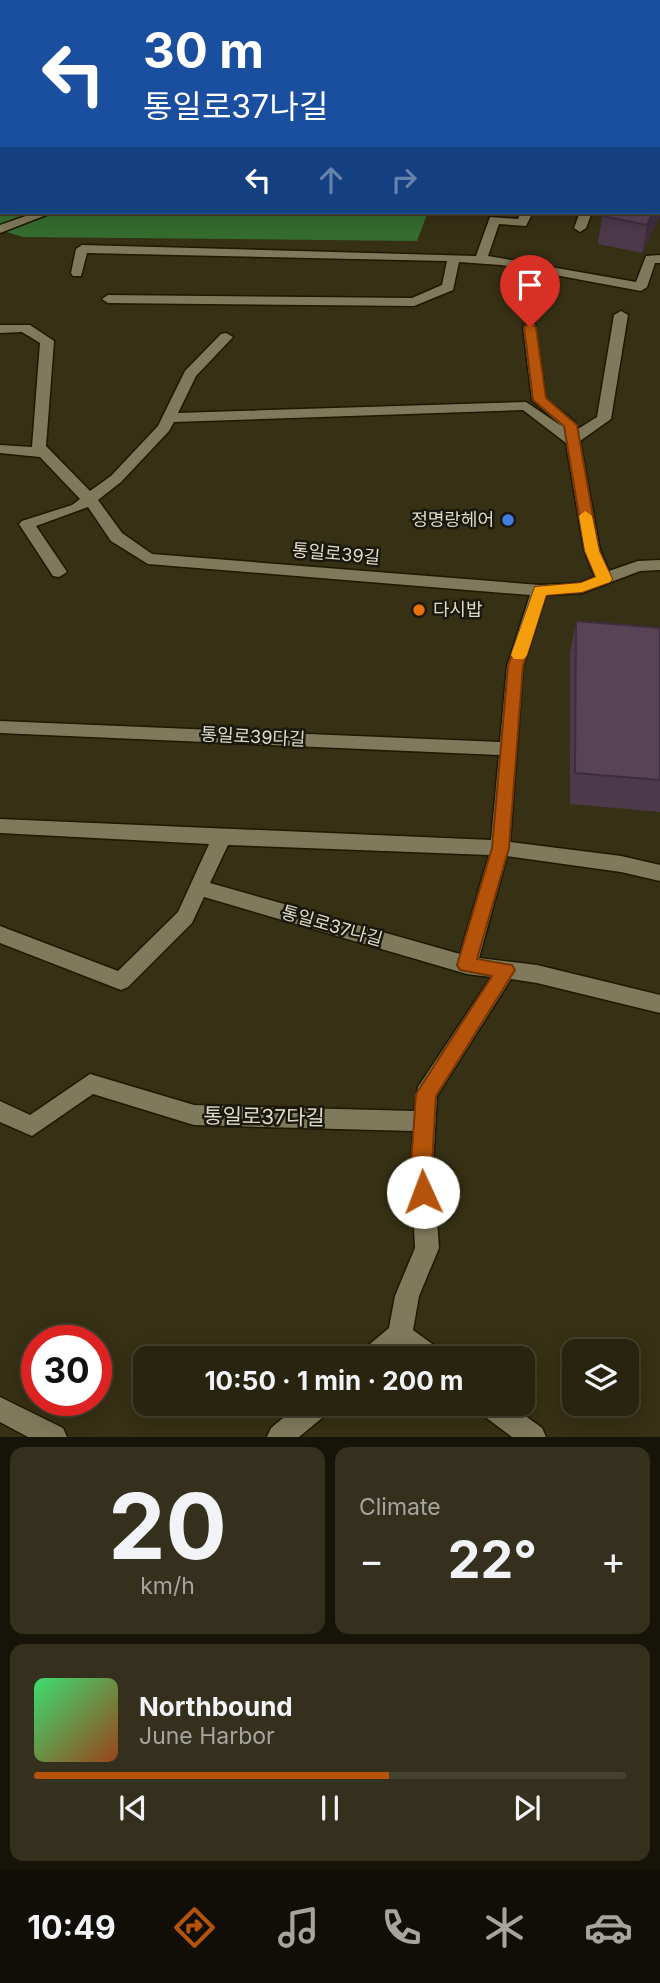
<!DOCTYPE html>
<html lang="en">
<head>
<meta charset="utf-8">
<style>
  body { margin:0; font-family:Inter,"Noto Sans KR",sans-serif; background:#34301d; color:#f1f3f6; height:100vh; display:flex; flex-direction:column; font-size:26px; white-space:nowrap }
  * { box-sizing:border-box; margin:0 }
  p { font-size:23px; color:#a5a49e }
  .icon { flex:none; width:38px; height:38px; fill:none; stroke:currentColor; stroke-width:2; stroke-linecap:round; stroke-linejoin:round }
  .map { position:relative; height:1437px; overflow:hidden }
  .sheet { display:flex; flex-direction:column; gap:10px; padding:10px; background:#161408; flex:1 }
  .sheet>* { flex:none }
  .banner { position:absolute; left:0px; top:0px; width:662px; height:214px; box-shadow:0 4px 18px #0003,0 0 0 2px #44412f; background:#1a4fa0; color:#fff; overflow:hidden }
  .fabs { position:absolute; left:562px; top:1339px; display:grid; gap:14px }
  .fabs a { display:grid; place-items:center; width:77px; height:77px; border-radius:14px; background:#28240f; box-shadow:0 4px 18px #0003,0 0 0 2px #44412f; font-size:35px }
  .speed { position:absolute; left:21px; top:1325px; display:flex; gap:14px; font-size:35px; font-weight:700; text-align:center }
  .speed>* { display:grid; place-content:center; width:91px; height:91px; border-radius:50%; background:#28240f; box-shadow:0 4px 18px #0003,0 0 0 2px #44412f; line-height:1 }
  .speed .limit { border:10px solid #d22; background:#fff; color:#111 }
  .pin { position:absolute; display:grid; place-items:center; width:60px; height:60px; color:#fff; margin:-72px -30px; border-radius:50% 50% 50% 0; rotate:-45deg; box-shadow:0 0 7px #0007 }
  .pin .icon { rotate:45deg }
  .me { position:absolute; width:77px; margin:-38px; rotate:358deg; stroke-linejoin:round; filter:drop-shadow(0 0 5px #0008) }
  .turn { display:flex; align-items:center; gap:24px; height:147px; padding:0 28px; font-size:32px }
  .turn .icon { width:91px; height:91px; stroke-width:2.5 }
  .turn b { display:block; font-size:49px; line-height:60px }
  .lanes { display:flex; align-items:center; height:66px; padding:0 28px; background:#0003; justify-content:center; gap:35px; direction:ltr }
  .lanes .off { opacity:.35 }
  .big { font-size:52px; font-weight:700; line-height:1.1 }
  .sheet .widget { flex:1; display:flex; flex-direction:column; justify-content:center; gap:10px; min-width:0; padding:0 24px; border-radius:14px; background:#34301d }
  .sheet .dial { align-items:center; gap:0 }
  .dial b { font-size:91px; line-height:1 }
  .song { display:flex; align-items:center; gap:21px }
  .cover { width:84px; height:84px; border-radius:10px; background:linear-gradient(135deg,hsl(140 70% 55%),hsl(20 70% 35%)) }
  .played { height:7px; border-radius:4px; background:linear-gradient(90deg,#b45309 60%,#44412f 60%) }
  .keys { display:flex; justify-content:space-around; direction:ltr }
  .heat { display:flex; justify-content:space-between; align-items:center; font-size:38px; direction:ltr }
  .sheet .tiles { flex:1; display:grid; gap:10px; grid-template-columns:1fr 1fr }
  .widget:last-child { grid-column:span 2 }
  .trip { position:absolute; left:133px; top:1346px; width:402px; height:70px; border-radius:14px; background:#28240f; box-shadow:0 4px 18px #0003,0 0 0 2px #44412f; font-weight:700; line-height:70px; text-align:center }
  .menu { display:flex; height:112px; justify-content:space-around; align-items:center; background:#100e06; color:#a5a49e }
  .menu .icon { width:49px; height:49px }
  .menu .selected { color:#b45309 }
  .menu b { font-size:32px; color:#f1f3f6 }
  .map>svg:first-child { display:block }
  .forest { fill:#356c2f }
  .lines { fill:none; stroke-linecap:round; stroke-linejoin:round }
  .minor-casing { stroke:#1d1800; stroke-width:3 }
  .path { stroke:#88836d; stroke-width:2.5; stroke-dasharray:2.5 2.5; stroke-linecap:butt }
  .minor { fill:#807a5c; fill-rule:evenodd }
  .wall { fill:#4c394a }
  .shaded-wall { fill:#3e2e3c }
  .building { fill:#584256; stroke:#3e2e3c; stroke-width:2 }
  .route { fill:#b45309; stroke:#753606; stroke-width:2 }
  .slow { fill:#f59e0b }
  .shop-dot { fill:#3f7fe0; stroke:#1a180c; stroke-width:2.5 }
  .food-dot { fill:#e8710a; stroke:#1a180c; stroke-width:2.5 }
  .labels { text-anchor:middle; stroke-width:5; stroke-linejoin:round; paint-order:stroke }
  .poi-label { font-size:18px; fill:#dedbca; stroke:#1a180c; text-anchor:end }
  .street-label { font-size:18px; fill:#dedbca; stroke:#1a180c }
  .near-street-label { font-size:21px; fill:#dedbca; stroke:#1a180c }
</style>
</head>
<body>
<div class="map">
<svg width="660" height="1437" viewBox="0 0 660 1437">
  <rect width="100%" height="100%" fill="#363014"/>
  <path class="forest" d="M0 0H516L2 2V212H428L417 241 23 237 0 230Z"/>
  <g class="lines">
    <defs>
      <path id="minor" d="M624 0H632L633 2H623Z
        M37 212H54L0 233V225Z
        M521 212H533L526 226 499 224 488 256 636 282 646 256 660 255V263H655L647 287 641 291 501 265 459 262 453 290 414 306 108 303 102 299 108 295 412 298 442 285 447 261 87 253 81 276H73L71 273 76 249 82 245 476 256 490 217 518 219Z
        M580 212H592L586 228 580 232 574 228Z
        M621 311 628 315 611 419 580 441 600 550 609 571 638 561 660 560V570L640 571 582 593 546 595 523 666 510 842 621 856 660 865V881L621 872 507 856 479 958 537 965 660 995V1013L537 983 511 979 437 1096 433 1164 439 1248 419 1296 413 1330 439 1349 442 1358H410L400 1350 392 1358H361L364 1349 389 1328 395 1296 415 1248 411 1164 413 1131 194 1125 93 1094 32 1136 0 1122V1101L30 1115 90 1074 194 1105 414 1111 418 1087 491 977 467 974 204 897 192 923 128 987 121 990 0 943V926L118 971 178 912 209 844 0 833V819L491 840 499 755 0 733V721L500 742 507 666 530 595 148 564 111 541 88 507 36 526 67 572 59 577 53 576 19 524 22 521 72 505 80 499 40 457 0 453V445L32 447 40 343 22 332 0 333V325H30L54 341 46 446 90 491 111 476 158 426 185 371 221 334 226 333 233 337 196 376 178 413 526 402 563 427 532 400 523 327 530 323 535 324 546 399 575 422 578 429 597 417 614 315ZM523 410 566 443 584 550 595 577 580 583 540 585 152 554 122 533 98 500 121 482 169 431 174 422ZM228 845 489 855 460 954 210 883Z
        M0 1397 63 1428 67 1437H28L0 1422Z
        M300 1404H331L328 1413 299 1437H267L271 1428Z
        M477 1404H509L542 1428 546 1437H512L480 1413Z"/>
    </defs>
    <use href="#minor" class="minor-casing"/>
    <path class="path" d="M25 2 27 0
      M0 24 2 22"/>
    <use href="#minor" class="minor"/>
  </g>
  <path class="wall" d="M602 216H660L642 253 598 244Z
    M576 621 660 628V812L570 804V653Z"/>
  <path class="shaded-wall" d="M660 198V216L642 253 647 225 653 212H660Z"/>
  <path class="building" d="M550 0H602L601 2H550Z
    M604 212H653L647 225 602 216Z
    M576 621 660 628V780L575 773Z"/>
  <path class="route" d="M530 323 536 327 546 398 577 425 599 551 612 579 610 582 582 592 546 595 523 666 509 848 477 959 512 965 515 970 436 1096 432 1164 434 1192 431 1199 423 1202 416 1199 411 1164 416 1094 492 976 460 970 457 965 492 848 508 666 535 587 581 583 596 577 585 551 564 426 533 400 524 327Z"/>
  <path class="slow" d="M585 511 592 516 599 551 612 579 610 582 582 592 546 595 527 655 524 659H514L511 655 535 587 581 583 596 577 585 551 579 516Z"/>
  <circle class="shop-dot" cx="508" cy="520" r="7"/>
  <circle class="food-dot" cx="419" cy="610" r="7"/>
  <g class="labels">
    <g class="poi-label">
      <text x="494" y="526">정명랑헤어</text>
      <text x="433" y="616" text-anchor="start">다시밥</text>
    </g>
    <g class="street-label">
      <text transform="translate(336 554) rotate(5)" y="6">통일로39길</text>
      <text transform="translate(253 737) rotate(3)" y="6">통일로39다길</text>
      <text transform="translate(332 926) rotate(16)" y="6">통일로37나길</text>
    </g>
    <g class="near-street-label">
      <text transform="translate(264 1117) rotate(1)" y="7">통일로37다길</text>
    </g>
  </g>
</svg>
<div class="fabs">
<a><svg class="icon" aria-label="layers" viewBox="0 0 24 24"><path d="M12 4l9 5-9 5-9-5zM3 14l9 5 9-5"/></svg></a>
</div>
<div class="speed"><div class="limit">30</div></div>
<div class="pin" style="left:530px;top:327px;background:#d93025"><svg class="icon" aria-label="arrive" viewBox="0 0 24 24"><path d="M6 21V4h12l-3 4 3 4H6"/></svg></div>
<svg class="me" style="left:423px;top:1192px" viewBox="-20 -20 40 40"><circle r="19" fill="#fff"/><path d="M0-13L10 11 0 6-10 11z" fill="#b45309"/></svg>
<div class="trip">10:50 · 1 min · 200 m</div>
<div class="banner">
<div class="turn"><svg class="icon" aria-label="left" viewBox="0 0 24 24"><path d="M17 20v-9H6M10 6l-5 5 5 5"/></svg><div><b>30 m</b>통일로37나길</div></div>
<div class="lanes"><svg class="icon" aria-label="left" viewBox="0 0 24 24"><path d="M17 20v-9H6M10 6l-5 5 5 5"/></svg><svg class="icon off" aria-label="ahead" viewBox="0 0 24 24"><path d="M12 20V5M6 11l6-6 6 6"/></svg><svg class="icon off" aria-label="right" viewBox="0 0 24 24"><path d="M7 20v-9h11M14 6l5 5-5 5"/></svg></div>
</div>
</div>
<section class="sheet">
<div class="tiles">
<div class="widget dial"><b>20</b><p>km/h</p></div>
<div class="widget"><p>Climate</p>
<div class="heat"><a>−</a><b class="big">22°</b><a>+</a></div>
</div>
<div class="widget">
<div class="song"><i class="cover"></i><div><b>Northbound</b><p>June Harbor</p></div></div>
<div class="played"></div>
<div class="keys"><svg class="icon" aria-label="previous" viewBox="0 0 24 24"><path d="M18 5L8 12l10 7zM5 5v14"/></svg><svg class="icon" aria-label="pause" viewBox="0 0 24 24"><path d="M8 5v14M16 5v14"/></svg><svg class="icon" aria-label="next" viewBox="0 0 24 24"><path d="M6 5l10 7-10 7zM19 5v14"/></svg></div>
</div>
</div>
</section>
<nav class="menu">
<b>10:49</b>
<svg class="icon selected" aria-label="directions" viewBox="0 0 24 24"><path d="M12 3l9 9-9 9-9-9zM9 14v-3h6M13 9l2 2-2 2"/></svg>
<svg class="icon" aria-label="music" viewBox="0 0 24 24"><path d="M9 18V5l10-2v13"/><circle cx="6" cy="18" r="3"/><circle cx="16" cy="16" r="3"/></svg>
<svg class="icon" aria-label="phone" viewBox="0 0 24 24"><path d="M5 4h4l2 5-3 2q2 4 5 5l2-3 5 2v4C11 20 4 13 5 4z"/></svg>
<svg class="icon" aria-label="climate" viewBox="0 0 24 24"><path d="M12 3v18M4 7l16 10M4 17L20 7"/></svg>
<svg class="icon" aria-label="car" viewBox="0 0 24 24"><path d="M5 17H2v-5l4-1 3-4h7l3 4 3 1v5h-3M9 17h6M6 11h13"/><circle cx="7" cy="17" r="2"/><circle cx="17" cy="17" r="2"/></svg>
</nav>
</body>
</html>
